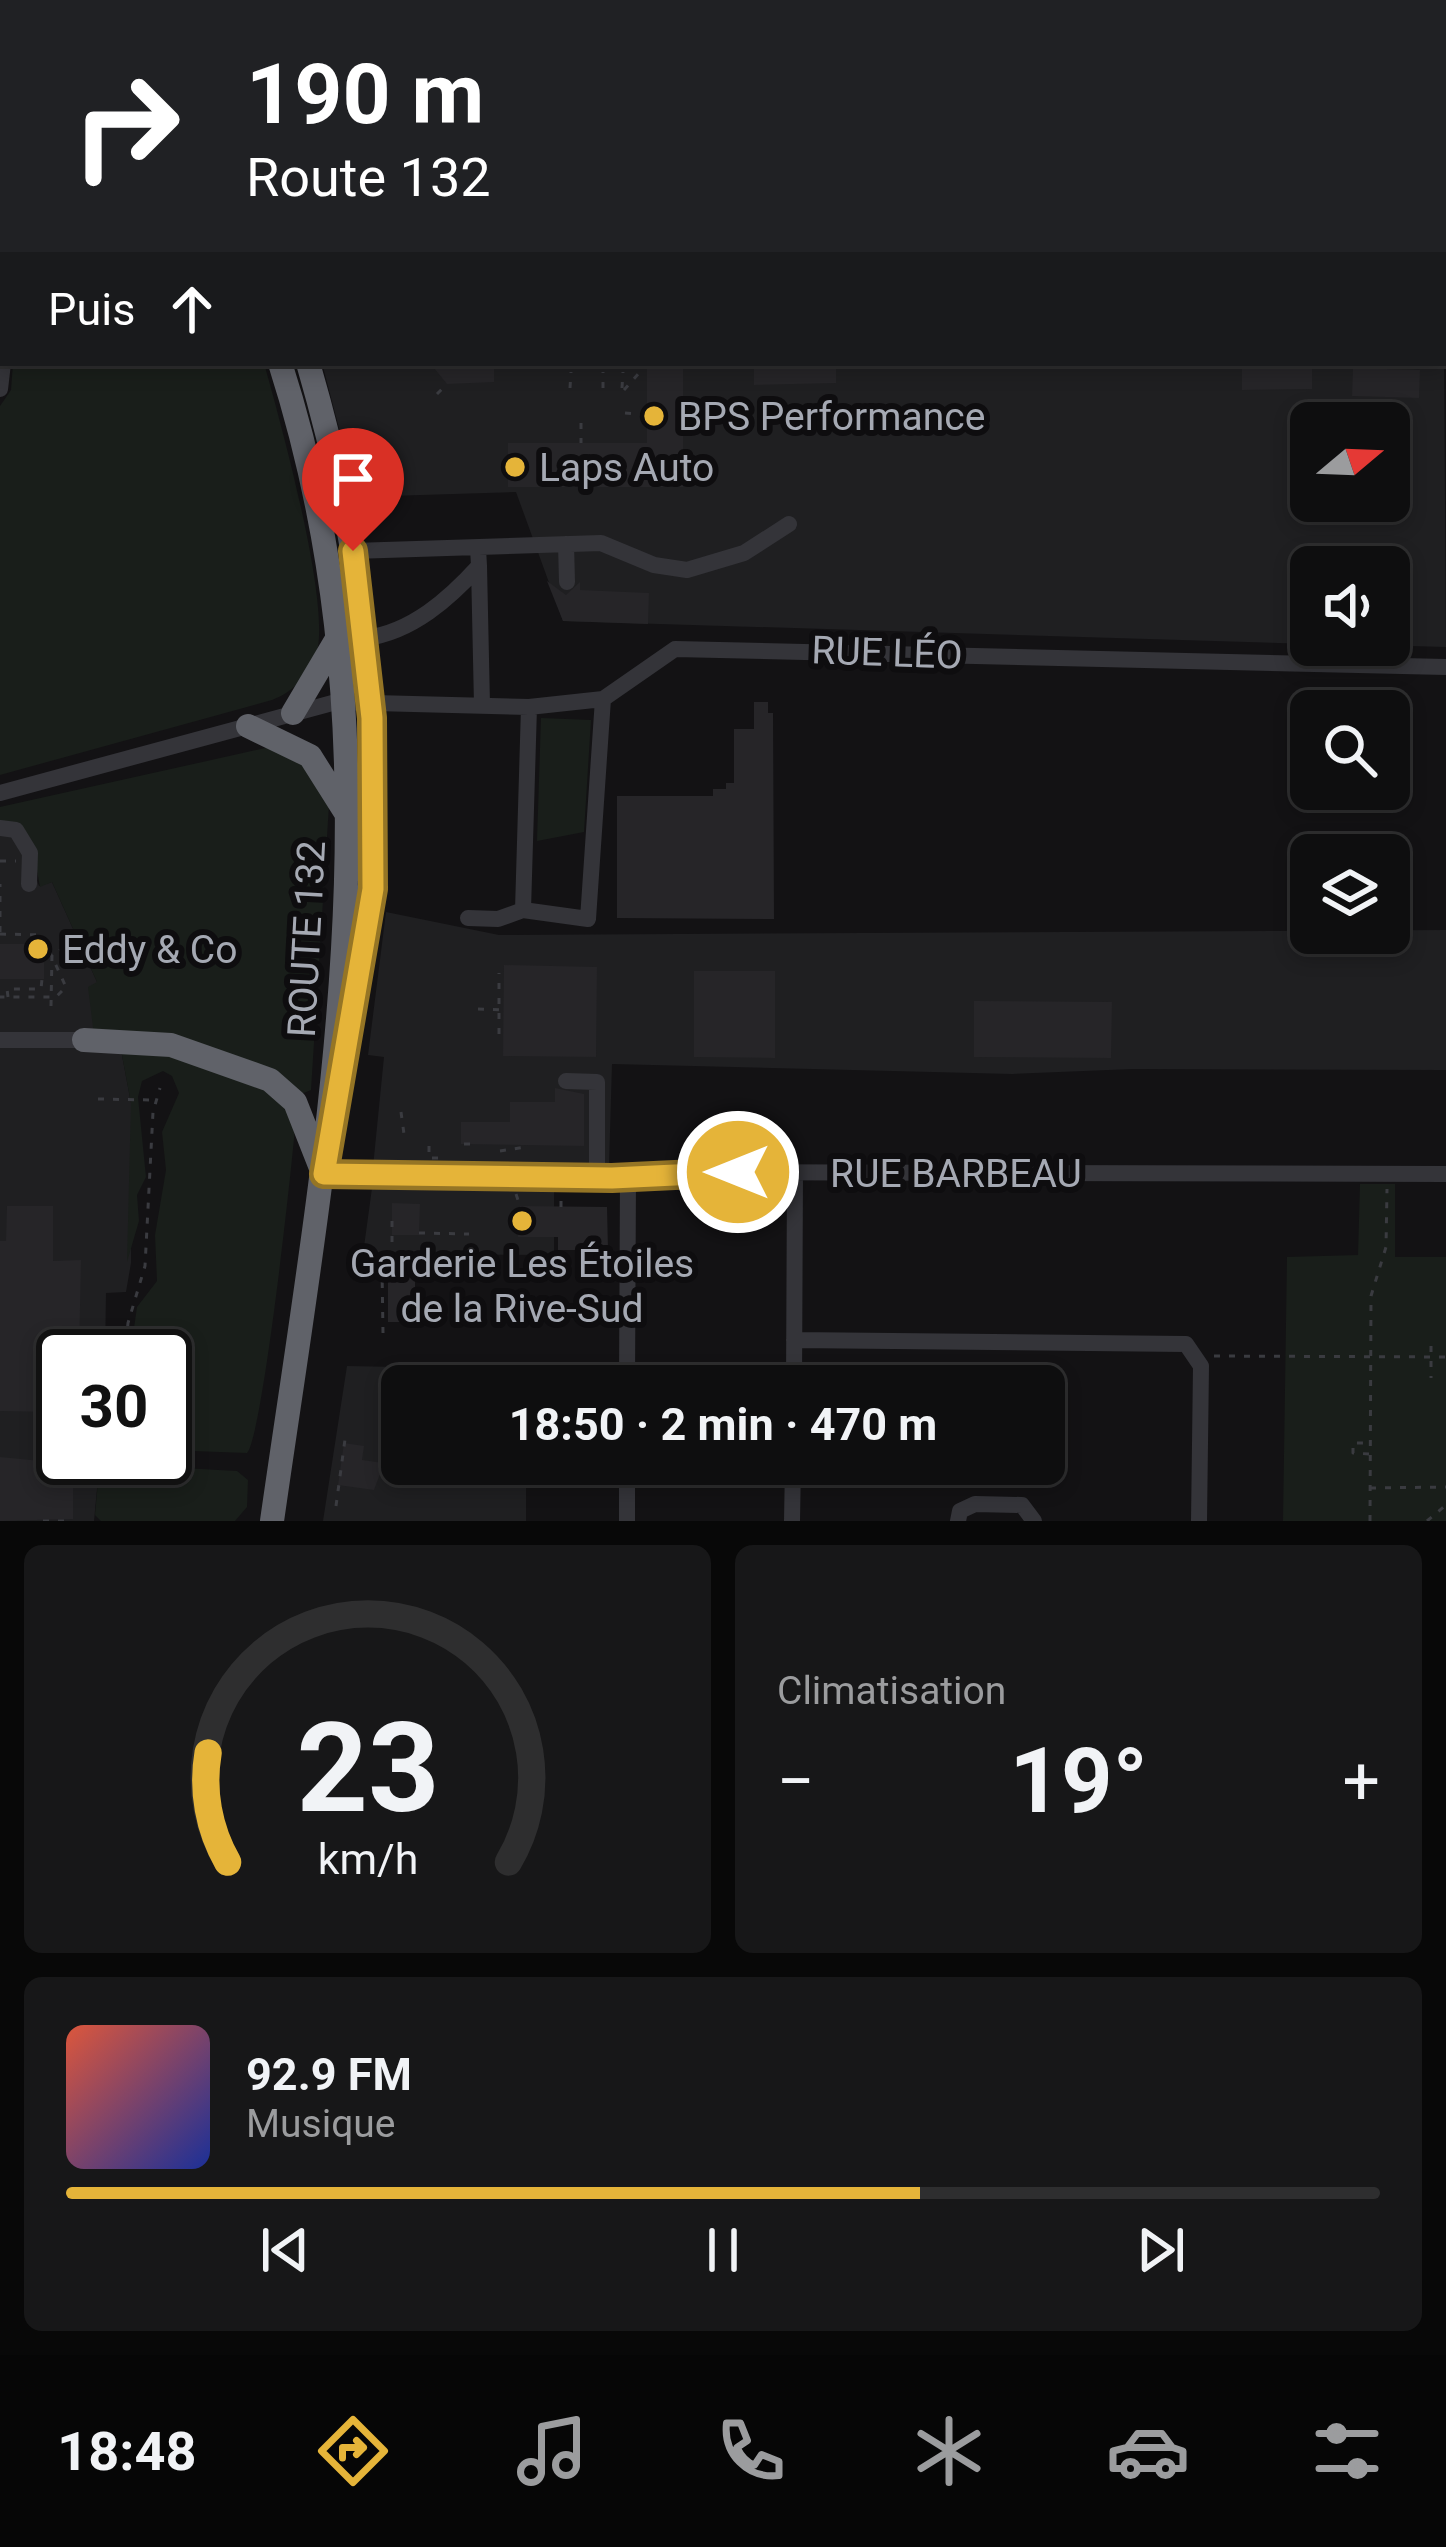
<!DOCTYPE html>
<html lang="fr">
<head>
<meta charset="utf-8">
<style>
  body { margin:0; font-family:Roboto,sans-serif; background:#171718; color:#f1f3f6; height:100vh; display:flex; flex-direction:column; font-size:45px; white-space:nowrap }
  * { box-sizing:border-box; margin:0 }
  p { font-size:39px; color:#9b9c9e }
  .icon { flex:none; width:66px; height:66px; fill:none; stroke:currentColor; stroke-width:2; stroke-linecap:round; stroke-linejoin:round }
  .map { position:relative; height:1521px; overflow:hidden }
  .sheet { display:flex; flex-direction:column; gap:24px; padding:24px; background:#080808; flex:1 }
  .sheet>* { flex:none }
  .guide { position:absolute; left:0px; top:0px; width:1446px; height:366px; box-shadow:0 6px 18px #0003,0 0 0 3px #2e2e2f; background:#202124; color:#fff; overflow:hidden }
  .needle { width:78px; rotate:71deg }
  .fabs { position:absolute; left:1290px; top:402px; display:grid; gap:24px }
  .fabs a { display:grid; place-items:center; width:120px; height:120px; border-radius:18px; background:#0e0e0f; box-shadow:0 6px 18px #0003,0 0 0 3px #2e2e2f; font-size:60px }
  .speed { position:absolute; left:36px; top:1329px; display:flex; gap:24px; font-size:60px; font-weight:700; text-align:center }
  .speed>* { display:grid; place-content:center; width:156px; height:156px; border-radius:50%; background:#0e0e0f; box-shadow:0 6px 18px #0003,0 0 0 3px #2e2e2f; line-height:1 }
  .speed .limit { border:6px solid #111; border-radius:18px; background:#fff; color:#111 }
  .pin { position:absolute; display:grid; place-items:center; width:102px; height:102px; color:#fff; margin:-123px -51px; border-radius:50% 50% 50% 0; rotate:-45deg; box-shadow:0 0 12px #0007 }
  .pin .icon { rotate:45deg }
  .me { position:absolute; width:132px; margin:-66px; rotate:270deg; stroke-linejoin:round; filter:drop-shadow(0 0 9px #0008) }
  .turn { display:flex; align-items:center; gap:42px; height:252px; padding:0 48px; font-size:54px }
  .turn .icon { width:156px; height:156px; stroke-width:2.5 }
  .turn b { display:block; font-size:84px; line-height:102px }
  .then { display:flex; align-items:center; height:114px; padding:0 48px; background:#0003; gap:24px; font-size:45px }
  .big { font-size:90px; font-weight:700; line-height:1.1 }
  .sheet .widget { flex:1; display:flex; flex-direction:column; justify-content:center; gap:18px; min-width:0; padding:0 42px; border-radius:18px; background:#171718 }
  .sheet .dial { align-items:center; gap:0 }
  .dial svg { height:312px; overflow:visible; fill:none; stroke:#2e2e2f; stroke-width:7; stroke-linecap:round; text-anchor:middle }
  .dial text { fill:#f1f3f6; stroke:none }
  .song { display:flex; align-items:center; gap:36px }
  .cover { width:144px; height:144px; border-radius:18px; background:linear-gradient(135deg,hsl(10 70% 55%),hsl(230 70% 35%)) }
  .played { height:12px; border-radius:6px; background:linear-gradient(90deg,#e5b439 65%,#2e2e2f 65%) }
  .keys { display:flex; justify-content:space-around; direction:ltr }
  .heat { display:flex; justify-content:space-between; align-items:center; font-size:66px; direction:ltr }
  .sheet .tiles { flex:1; display:grid; gap:24px; grid-template-columns:1fr 1fr }
  .widget:last-child { grid-column:span 2 }
  .trip { position:absolute; left:381px; top:1365px; width:684px; height:120px; border-radius:18px; background:#0e0e0f; box-shadow:0 6px 18px #0003,0 0 0 3px #2e2e2f; font-weight:700; line-height:120px; text-align:center }
  .dock { display:flex; height:192px; justify-content:space-around; align-items:center; background:#060606; color:#9b9c9e }
  .dock .icon { width:84px; height:84px }
  .dock .selected { color:#e5b439 }
  .dock b { font-size:54px; color:#f1f3f6 }
  .map>svg:first-child { display:block }
  .built { fill:#1f1f21; fill-rule:evenodd }
  .green { fill:#191e1a }
  .building { fill:#262528 }
  .lines { fill:none; stroke-linecap:round; stroke-linejoin:round }
  .path { stroke:#3a3b40; stroke-width:3; stroke-dasharray:6 9; stroke-linecap:butt }
  .minor { stroke:#343439; stroke-width:16 }
  .highway { stroke:#606269; stroke-width:24 }
  .route-casing { stroke:#957525; stroke-width:30 }
  .route { stroke:#e5b439; stroke-width:21 }
  .poi-dot { fill:#e5b439; stroke:#0e0d0f; stroke-width:4.5 }
  .labels { text-anchor:middle; stroke-width:12; stroke-linejoin:round; paint-order:stroke }
  .poi-label { font-size:39px; fill:#a5a9b3; stroke:#0e0d0f; text-anchor:start }
  .street-label { font-size:39px; fill:#a5a9b3; stroke:#0e0d0f }
</style>
</head>
<body>
<div class="map">
<svg width="1446" height="1521" viewBox="0 0 1446 1521">
  <rect width="100%" height="100%" fill="#131214"/>
  <path class="built" d="M914 0H1446V184L1443 3Z
    M1443 203 1446 647 1374 645H1389V567H1311V644L563 621 516 492 357 497 322 363H1443ZM1311 423H1389V501H1311Z
    M0 823 16 824 39 886 52 882 97 982 94 1035 121 1050 131 1103V1263L126 1292 106 1293 105 1356H63V1458H100L94 1521H0Z
    M386 912 499 935 1446 930V1070L1133 1069 1012 1074 612 1064 609 1166 373 1167 384 1057 368 1055Z
    M554 1187V1255L363 1254 372 1188Z
    M347 1366 500 1369 501 1376 526 1377V1386H402V1464H526V1521H323Z"/>
  <path class="green" d="M13 363H264C281 424 327 590 318 647 314 671 294 692 272 700L0 775V406L11 390Z
    M541 718 591 720 584 832 537 841Z
    M270 747 299 757 329 805 311 1090 299 1095 288 1083 94 1035 88 987 97 982 52 882 40 887 36 865 0 823V807Z
    M121 1050C179 1053 274 1068 295 1127 292 1168 262 1439 247 1453L165 1450V1356H130L137 1307 157 1281 155 1235 166 1170 162 1132 179 1093 172 1076 163 1071 142 1081 138 1097 146 1177 137 1195 139 1221 127 1262 131 1103Z
    M1360 1184H1395V1257H1446V1521H1283L1287 1257 1358 1255Z
    M109 1464 237 1471 248 1480 247 1507 235 1521H101L95 1515 99 1470Z"/>
  <path class="building" d="M430 363H494V382L447 384Z
    M647 363 683 366V487H508V443H647Z
    M754 363H836V383L754 385Z
    M1242 363H1312V389L1242 390Z
    M1353 368 1420 370 1419 398 1352 396Z
    M547 581 566 595 580 582V590L649 593 648 624 563 621Z
    M754 702H768V713H773L774 919 617 918V796H713V789H726V783H734V729H754Z
    M0 944H44V979H0Z
    M504 965 597 967 596 1057 503 1056Z
    M694 971H775V1058L694 1057Z
    M974 1001 1112 1002 1111 1058 974 1057Z
    M555 1088 584 1094V1146L461 1144V1122H510V1102H555Z
    M392 1203 420 1204 419 1235H392Z
    M7 1206H53V1261L81 1260 79 1356H56L52 1412 0 1411V1241H6Z
    M520 1206 607 1207 608 1250H558V1237H518Z
    M423 1256 424 1273 415 1274V1297H424V1314H416V1322H388V1257Z
    M344 1443 364 1446 362 1460 384 1463 374 1490 338 1485Z
    M0 1457 73 1464V1519L0 1521Z"/>
  <g class="lines">
    <path class="path" d="M1443 220H1446
      M570 388 571 372
      M603 388V372
      M622 388 623 372
      M624 390 640 372
      M437 394 447 384
      M625 413 647 415
      M581 423V443
      M0 861H16
      M0 932V884
      M0 934 42 935 66 987 56 997H0
      M8 997 7 989H41L42 979
      M51 1006 52 954 60 950
      M478 1009 504 1010
      M499 1034V973
      M98 1099 153 1100
      M401 1112 404 1134
      M464 1144H470
      M429 1146V1158H446
      M500 1151 526 1147
      M516 1194 520 1206
      M561 1207V1191
      M392 1221V1244
      M419 1233 469 1234
      M383 1333 382 1269H389
      M1431 1346V1378
      M125 1356 128 1323 145 1266 153 1112 160 1088
      M1214 1356 1446 1357
      M1369 1454 1353 1453V1443H1370
      M1370 1488 1446 1487
      M336 1506 346 1432
      M43 1521H72
      M1370 1521 1371 1296 1386 1247 1387 1189
      M1427 1521 1446 1505"/>
    <path class="minor" d="M1443 193H1446
      M0 242H3
      M0 255 3 352
      M0 389 3 363
      M566 544 567 582
      M353 551 601 543 654 565 687 570 744 553 789 524
      M479 566 482 705
      M366 638C412 632 449 599 479 566L478 548
      M529 707 523 910 588 919 603 699
      M0 793 336 702 529 707 603 699 675 649 1446 667
      M0 828 16 830 30 853 29 884
      M468 918 498 919 523 910
      M0 1040H84
      M566 1081 597 1082V1177
      M324 1174 359 1178 628 1177 659 1172 1446 1174
      M794 1340 1186 1344 1201 1366 1199 1521
      M627 1386 628 1177
      M794 1386 795 1173
      M627 1521V1464
      M792 1521 793 1464
      M958 1521 960 1511 975 1504 1022 1505 1034 1521"/>
    <path class="highway" d="M164 0 165 3
      M193 0 194 3
      M308 363C372 583 396 795 351 1021
      M293 713 338 637
      M248 726 310 756 346 813
      M84 1040 171 1045 270 1080 295 1102 321 1168
      M272 1521C328 1130 404 750 280 363"/>
  </g>
  <g class="lines">
    <defs>
      <path id="route" d="M353 551 372 718 373 889 324 1174 612 1178 738 1172"/>
    </defs>
    <use href="#route" class="route-casing"/>
    <use href="#route" class="route"/>
  </g>
  <g class="poi-dot">
    <circle cx="654" cy="416" r="12"/>
    <circle cx="515" cy="467" r="12"/>
    <circle cx="38" cy="949" r="12"/>
    <circle cx="522" cy="1221" r="12"/>
  </g>
  <g class="labels">
    <g class="poi-label">
      <text x="678" y="430">BPS Performance</text>
      <text x="539" y="481">Laps Auto</text>
      <text x="62" y="963">Eddy &amp; Co</text>
      <text x="522" y="1277" text-anchor="middle">Garderie Les Étoiles<tspan x="522" dy="45">de la Rive-Sud</tspan></text>
    </g>
    <g class="street-label">
      <text transform="translate(887 652) rotate(2)" y="14">RUE LÉO</text>
      <text transform="translate(306 939) rotate(-87)" y="14">ROUTE 132</text>
      <text x="956" y="1187">RUE BARBEAU</text>
    </g>
  </g>
</svg>
<div class="fabs">
<a><svg class="needle" viewBox="-14 -14 28 28"><path d="M0-13l5 13h-10z" fill="#e53935"/><path d="M0 13l5-13h-10z" fill="#9b9c9e"/></svg></a>
<a><svg class="icon" aria-label="sound" viewBox="0 0 24 24"><path d="M4 9h4l5-4v14l-5-4H4zM17 9q2 3 0 6"/></svg></a>
<a><svg class="icon" aria-label="search" viewBox="0 0 24 24"><circle cx="10" cy="10" r="6"/><path d="M15 15l6 6"/></svg></a>
<a><svg class="icon" aria-label="layers" viewBox="0 0 24 24"><path d="M12 4l9 5-9 5-9-5zM3 14l9 5 9-5"/></svg></a>
</div>
<div class="speed"><div class="limit">30</div></div>
<div class="pin" style="left:353px;top:551px;background:#d93025"><svg class="icon" aria-label="arrive" viewBox="0 0 24 24"><path d="M6 21V4h12l-3 4 3 4H6"/></svg></div>
<svg class="me" style="left:738px;top:1172px" viewBox="-20 -20 40 40"><circle r="17" fill="#e5b439" stroke="#fff" stroke-width="3"/><path d="M0-11L8 9 0 5-8 9z" fill="#fff"/></svg>
<div class="trip">18:50 · 2 min · 470 m</div>
<div class="guide">
<div class="turn"><svg class="icon" aria-label="right" viewBox="0 0 24 24"><path d="M7 20v-9h11M14 6l5 5-5 5"/></svg><div><b>190 m</b>Route 132</div></div>
<div class="then">Puis<svg class="icon" aria-label="ahead" viewBox="0 0 24 24"><path d="M12 20V5M6 11l6-6 6 6"/></svg></div>
</div>
</div>
<section class="sheet">
<div class="tiles">
<div class="widget dial"><svg viewBox="0 0 100 80">
<path d="M14 69A42 42 0 1 1 86 69"/>
<path d="M14 69A42 42 0 0 1 9 41" stroke="#e5b439"/>
<text x="50" y="56" font-size="32" font-weight="700">23</text>
<text x="50" y="72" font-size="11">km/h</text>
</svg></div>
<div class="widget"><p>Climatisation</p>
<div class="heat"><a>−</a><b class="big">19°</b><a>+</a></div>
</div>
<div class="widget">
<div class="song"><i class="cover"></i><div><b>92.9 FM</b><p>Musique</p></div></div>
<div class="played"></div>
<div class="keys"><svg class="icon" aria-label="previous" viewBox="0 0 24 24"><path d="M18 5L8 12l10 7zM5 5v14"/></svg><svg class="icon" aria-label="pause" viewBox="0 0 24 24"><path d="M8 5v14M16 5v14"/></svg><svg class="icon" aria-label="next" viewBox="0 0 24 24"><path d="M6 5l10 7-10 7zM19 5v14"/></svg></div>
</div>
</div>
</section>
<nav class="dock">
<b>18:48</b>
<svg class="icon selected" aria-label="directions" viewBox="0 0 24 24"><path d="M12 3l9 9-9 9-9-9zM9 14v-3h6M13 9l2 2-2 2"/></svg>
<svg class="icon" aria-label="music" viewBox="0 0 24 24"><path d="M9 18V5l10-2v13"/><circle cx="6" cy="18" r="3"/><circle cx="16" cy="16" r="3"/></svg>
<svg class="icon" aria-label="phone" viewBox="0 0 24 24"><path d="M5 4h4l2 5-3 2q2 4 5 5l2-3 5 2v4C11 20 4 13 5 4z"/></svg>
<svg class="icon" aria-label="climate" viewBox="0 0 24 24"><path d="M12 3v18M4 7l16 10M4 17L20 7"/></svg>
<svg class="icon" aria-label="car" viewBox="0 0 24 24"><path d="M5 17H2v-5l4-1 3-4h7l3 4 3 1v5h-3M9 17h6M6 11h13"/><circle cx="7" cy="17" r="2"/><circle cx="17" cy="17" r="2"/></svg>
<svg class="icon" aria-label="filters" viewBox="0 0 24 24"><path d="M4 7h16M4 17h16"/><circle cx="9" cy="7" r="2"/><circle cx="15" cy="17" r="2"/></svg>
</nav>
</body>
</html>
